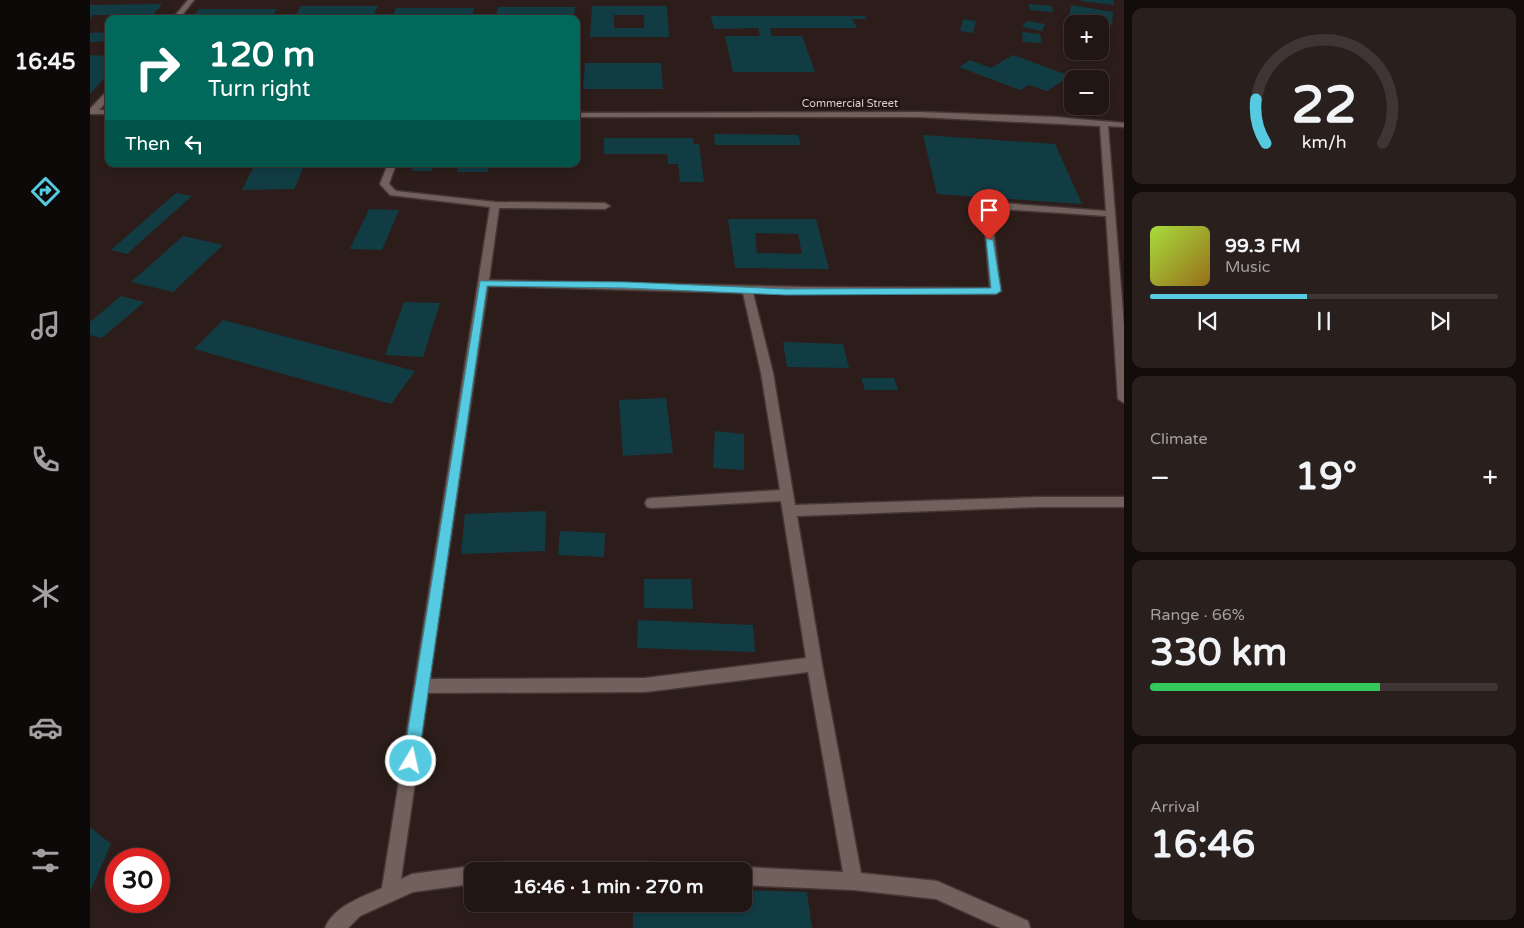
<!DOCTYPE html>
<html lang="en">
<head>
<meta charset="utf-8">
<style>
  body { margin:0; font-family:"Varela Round",sans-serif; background:#291f1d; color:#f1f3f6; height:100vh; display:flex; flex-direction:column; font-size:19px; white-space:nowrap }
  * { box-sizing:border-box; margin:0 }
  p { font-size:16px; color:#a29fa0 }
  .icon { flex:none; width:28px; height:28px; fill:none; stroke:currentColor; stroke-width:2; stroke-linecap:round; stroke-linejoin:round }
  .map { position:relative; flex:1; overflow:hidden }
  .sheet { display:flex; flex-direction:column; gap:8px; padding:8px; background:#120c0b; width:400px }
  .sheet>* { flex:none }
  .top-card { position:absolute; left:15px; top:15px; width:475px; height:152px; border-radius:10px; box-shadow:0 2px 8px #0003,0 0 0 1px #3e3534; background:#00695c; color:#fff; overflow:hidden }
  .controls { position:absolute; left:974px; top:15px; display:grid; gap:10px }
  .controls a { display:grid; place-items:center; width:45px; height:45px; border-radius:10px; background:#211614; box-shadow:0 2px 8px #0003,0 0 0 1px #3e3534; font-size:25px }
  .speed { position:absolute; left:15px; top:848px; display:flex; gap:10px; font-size:25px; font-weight:700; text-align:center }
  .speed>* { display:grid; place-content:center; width:65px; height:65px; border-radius:50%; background:#211614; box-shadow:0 2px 8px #0003,0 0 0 1px #3e3534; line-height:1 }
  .speed .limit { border:8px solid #d22; background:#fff; color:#111 }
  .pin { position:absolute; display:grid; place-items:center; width:42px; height:42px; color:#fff; margin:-51px -21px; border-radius:50% 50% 50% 0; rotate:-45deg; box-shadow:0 0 5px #0007 }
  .pin .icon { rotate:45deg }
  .me { position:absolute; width:55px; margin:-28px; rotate:9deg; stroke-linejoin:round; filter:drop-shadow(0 0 4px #0008) }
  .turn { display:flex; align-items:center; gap:18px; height:105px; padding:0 20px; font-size:22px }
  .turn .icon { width:65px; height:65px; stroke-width:2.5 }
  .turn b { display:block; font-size:35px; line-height:42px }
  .then { display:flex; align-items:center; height:48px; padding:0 20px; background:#0003; gap:10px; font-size:19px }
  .big { font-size:38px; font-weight:800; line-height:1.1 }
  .sheet .tile { flex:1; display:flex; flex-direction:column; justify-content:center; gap:8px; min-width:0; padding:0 18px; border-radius:10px; background:#291f1d }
  .sheet .dial { align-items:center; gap:0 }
  .dial svg { height:130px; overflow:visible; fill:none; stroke:#3e3534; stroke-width:7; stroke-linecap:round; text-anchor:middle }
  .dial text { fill:#f1f3f6; stroke:none }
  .song { display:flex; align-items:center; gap:15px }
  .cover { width:60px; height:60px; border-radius:8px; background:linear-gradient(135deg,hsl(80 70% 55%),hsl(40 70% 35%)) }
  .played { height:5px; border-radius:2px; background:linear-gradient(90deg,#55cae0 45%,#3e3534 45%) }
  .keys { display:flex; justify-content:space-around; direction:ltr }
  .heat { display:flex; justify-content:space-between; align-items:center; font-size:28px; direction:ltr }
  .charge { height:8px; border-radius:4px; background:linear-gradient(90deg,#34c759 66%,#3e3534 0) }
  .trip { position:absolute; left:374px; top:862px; width:288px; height:50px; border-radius:10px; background:#211614; box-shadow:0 2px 8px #0003,0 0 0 1px #3e3534; font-weight:800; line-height:50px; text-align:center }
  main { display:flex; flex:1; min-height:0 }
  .tab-bar { display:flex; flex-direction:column; width:90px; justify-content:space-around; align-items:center; background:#0d0908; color:#a29fa0 }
  .tab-bar .icon { width:35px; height:35px }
  .tab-bar .current { color:#55cae0 }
  .tab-bar b { font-size:22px; color:#f1f3f6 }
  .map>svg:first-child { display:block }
  .building { fill:#123c44; fill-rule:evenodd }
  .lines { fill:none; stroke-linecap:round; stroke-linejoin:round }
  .street-casing { stroke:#443735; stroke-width:3 }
  .street { fill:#72605d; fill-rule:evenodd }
  .route { fill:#55cae0; stroke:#378392 }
  .labels { text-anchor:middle; stroke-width:5; stroke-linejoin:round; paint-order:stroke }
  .far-street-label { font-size:11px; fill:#dad0ce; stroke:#221411 }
</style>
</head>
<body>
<main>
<nav class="tab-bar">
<b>16:45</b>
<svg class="icon current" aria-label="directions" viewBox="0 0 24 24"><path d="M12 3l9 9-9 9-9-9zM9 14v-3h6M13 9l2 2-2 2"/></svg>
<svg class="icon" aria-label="music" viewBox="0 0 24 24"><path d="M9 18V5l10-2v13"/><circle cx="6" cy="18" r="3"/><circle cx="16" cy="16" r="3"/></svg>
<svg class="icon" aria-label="phone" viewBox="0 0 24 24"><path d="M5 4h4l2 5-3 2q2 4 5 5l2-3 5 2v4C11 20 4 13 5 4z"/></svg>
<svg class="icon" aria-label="climate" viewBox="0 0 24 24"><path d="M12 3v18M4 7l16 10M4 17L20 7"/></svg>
<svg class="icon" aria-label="car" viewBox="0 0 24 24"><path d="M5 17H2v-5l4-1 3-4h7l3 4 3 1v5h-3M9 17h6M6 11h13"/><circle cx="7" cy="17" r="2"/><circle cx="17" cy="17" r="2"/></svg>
<svg class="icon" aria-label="filters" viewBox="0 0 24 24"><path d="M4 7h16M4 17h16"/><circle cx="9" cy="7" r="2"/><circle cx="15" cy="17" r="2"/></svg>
</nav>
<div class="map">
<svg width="1034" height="928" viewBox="0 0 1034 928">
  <rect width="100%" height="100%" fill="#2c1d1a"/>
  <path class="building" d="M991 0H1023L1024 5 991 1Z
    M72 4 60 19H38L42 15H3L0 19V5Z
    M938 4 962 6 963 12 940 10Z
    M981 5 1023 12 1022 25 1003 22 983 24V19L979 18Z
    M211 6H288L282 19H257L259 16 203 19Z
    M502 6H577L579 37H500ZM524 15H554V28H524Z
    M408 7H485L484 19H405Z
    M306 8H384L381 19H301Z
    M109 9H187L181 19H101Z
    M621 16H775L777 19H762L767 28H680L682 36H712L725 72H643L635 36H670L668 28 624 29Z
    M873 19 886 21 883 33 870 31Z
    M937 21 955 24 952 31 932 27Z
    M19 32V41L0 42V33Z
    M932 32 950 34 952 43 933 42Z
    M0 55 19 56V73L0 94Z
    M923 55 980 76 957 91 939 85 930 90 869 67 880 60 901 68Z
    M495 63H571L573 89H493Z
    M624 134 708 135 711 145H625Z
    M833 135 965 144 992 204 847 194Z
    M514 138H603L604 144H609L614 182H590L588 164H578L577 154H514Z
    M165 164H215L204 189 152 190Z
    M324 164H344L342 171H322Z
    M369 164H399L398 172H367Z
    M86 193 102 196 37 254 21 250Z
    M279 209 309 210 292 250 260 249Z
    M638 219H726L739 269 645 268ZM665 233 708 234 712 254 667 253Z
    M93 236 133 245 83 292 41 282Z
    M31 296 54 302 12 338 0 335V322Z
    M314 302 350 303 333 357 295 355Z
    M133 320 325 371 301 404 104 349Z
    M693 342 753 344 759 368 697 367Z
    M771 378H804L808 390H775Z
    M576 398 583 453 533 456 529 400Z
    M625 431 654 434V470L623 468Z
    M456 511 455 551 371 554 375 514Z
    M470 531 515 533 514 557 468 555Z
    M554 579H601L603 609 554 608Z
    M548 620 663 625 665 652 547 648Z
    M0 827 21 844 0 892Z
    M652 890 717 892 722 928H543V904H652Z"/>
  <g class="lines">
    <defs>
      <path id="street" d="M98 0H104L89 19H82Z
        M16 92H19V99L9 110H19V114H0V109Z
        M829 112 966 117 1034 123V127L1018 126 1034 325V403L1028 399 1016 216 911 209 901 212 911 291 906 294 663 293 683 373 705 505 948 497H1034V507H948L707 516 732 664 771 873 847 881 938 921 940 928H910L846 899 764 890 652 885V871H645L652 867 753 872 718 672 555 692 338 693 311 879 322 874 382 866 389 871H382V884L323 892 270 916 258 928H235C244 906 272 897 292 888L400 207 300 195 290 184 298 164H306L299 184 306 191 405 202 515 203 520 206 515 209 409 208 399 280 714 287 900 288 893 208 911 203 1016 211 1010 126 829 117H486V113ZM398 286 653 293 671 373 690 490 562 498 557 499 555 503 557 507 562 508 691 501 716 658 555 678 340 679Z
        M413 862H558L564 865 567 871H404L407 865Z"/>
    </defs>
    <use href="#street" class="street-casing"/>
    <use href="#street" class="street"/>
  </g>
  <path class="route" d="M896 238 903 240 911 291 906 294 696 295 535 288 397 286 328 761 326 767 321 769 315 767 313 761 390 281 535 282 696 289 901 288Z"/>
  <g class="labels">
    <g class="far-street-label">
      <text x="760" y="107">Commercial Street</text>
    </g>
  </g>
</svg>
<div class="controls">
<a>+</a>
<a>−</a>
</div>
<div class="speed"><div class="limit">30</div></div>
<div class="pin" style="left:899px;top:240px;background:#d93025"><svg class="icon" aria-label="arrive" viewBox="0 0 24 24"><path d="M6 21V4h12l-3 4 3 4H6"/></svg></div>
<svg class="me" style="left:321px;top:761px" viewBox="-20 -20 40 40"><circle r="17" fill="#55cae0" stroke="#fff" stroke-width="3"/><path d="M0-11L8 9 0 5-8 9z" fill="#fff"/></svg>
<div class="trip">16:46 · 1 min · 270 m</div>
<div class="top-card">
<div class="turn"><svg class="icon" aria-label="right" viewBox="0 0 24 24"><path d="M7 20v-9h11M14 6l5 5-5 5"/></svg><div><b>120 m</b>Turn right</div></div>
<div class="then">Then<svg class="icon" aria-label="left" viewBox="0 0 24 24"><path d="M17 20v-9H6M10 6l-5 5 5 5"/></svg></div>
</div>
</div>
<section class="sheet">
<div class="tile dial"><svg viewBox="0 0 100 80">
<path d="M14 69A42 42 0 1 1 86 69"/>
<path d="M14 69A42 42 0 0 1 8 42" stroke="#55cae0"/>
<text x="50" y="56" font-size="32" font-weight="700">22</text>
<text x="50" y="72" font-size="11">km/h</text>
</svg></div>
<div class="tile">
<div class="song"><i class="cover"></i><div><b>99.3 FM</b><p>Music</p></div></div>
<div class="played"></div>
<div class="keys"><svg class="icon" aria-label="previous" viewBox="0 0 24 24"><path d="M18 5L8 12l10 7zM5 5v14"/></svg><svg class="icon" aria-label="pause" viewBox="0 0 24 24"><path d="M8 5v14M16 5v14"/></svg><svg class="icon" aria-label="next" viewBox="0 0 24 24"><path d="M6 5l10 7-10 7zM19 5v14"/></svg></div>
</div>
<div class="tile"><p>Climate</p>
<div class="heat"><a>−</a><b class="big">19°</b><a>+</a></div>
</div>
<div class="tile"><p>Range · 66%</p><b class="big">330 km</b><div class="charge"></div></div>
<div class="tile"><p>Arrival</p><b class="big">16:46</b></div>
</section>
</main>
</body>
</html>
